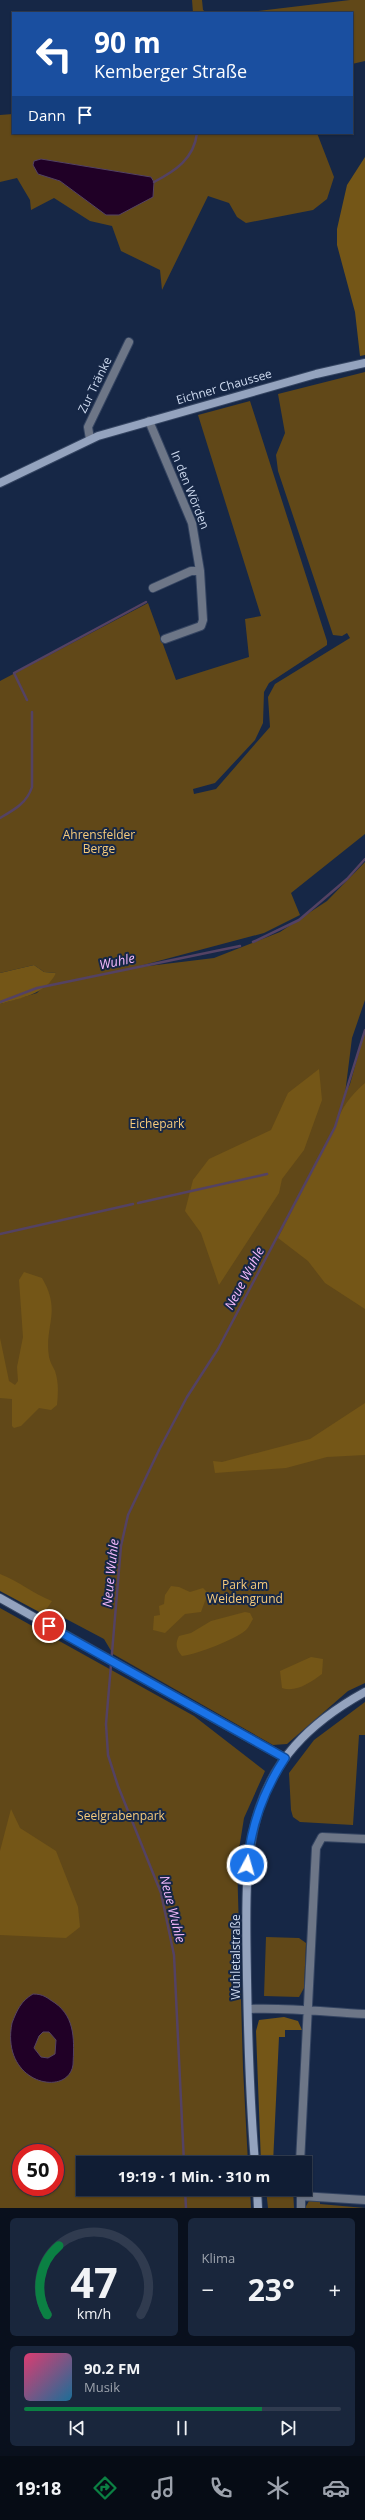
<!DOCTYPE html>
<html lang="de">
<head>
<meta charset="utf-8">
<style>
  body { margin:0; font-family:"Open Sans",sans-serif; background:#19263c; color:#f1f3f6; height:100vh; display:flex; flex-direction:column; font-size:15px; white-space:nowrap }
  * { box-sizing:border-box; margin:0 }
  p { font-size:13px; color:#9ca2ac }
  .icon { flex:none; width:22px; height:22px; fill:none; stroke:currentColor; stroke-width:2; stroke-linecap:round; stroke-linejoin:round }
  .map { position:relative; height:2208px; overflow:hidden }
  .side { display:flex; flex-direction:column; gap:10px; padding:10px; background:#09101d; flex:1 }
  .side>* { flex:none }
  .top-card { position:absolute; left:12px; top:12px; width:341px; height:122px; border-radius:0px; box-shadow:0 1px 3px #0004,0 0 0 1px #303b4f; background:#1a4fa0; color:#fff; overflow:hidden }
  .speed { position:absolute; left:12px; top:2144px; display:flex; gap:8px; font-size:20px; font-weight:700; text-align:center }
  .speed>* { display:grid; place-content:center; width:52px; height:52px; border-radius:50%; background:#101d34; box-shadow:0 1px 3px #0004,0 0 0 1px #303b4f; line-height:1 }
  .speed .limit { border:6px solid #d22; background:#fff; color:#111 }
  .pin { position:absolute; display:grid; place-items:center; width:34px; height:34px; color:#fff; margin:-17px; border:2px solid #fff; border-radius:50%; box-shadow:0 1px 4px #0007 }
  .me { position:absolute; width:44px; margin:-22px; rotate:6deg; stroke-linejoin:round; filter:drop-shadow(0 0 3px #0008) }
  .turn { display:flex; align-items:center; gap:14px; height:84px; padding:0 16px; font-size:18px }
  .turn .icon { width:52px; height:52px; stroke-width:2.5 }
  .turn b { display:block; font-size:28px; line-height:34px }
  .then { display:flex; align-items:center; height:38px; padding:0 16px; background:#0003; gap:8px; font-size:15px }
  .big { font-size:30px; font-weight:700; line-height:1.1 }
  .side .tile { flex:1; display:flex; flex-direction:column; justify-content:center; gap:6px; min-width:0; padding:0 14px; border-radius:6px; background:#19263c }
  .side .dial { align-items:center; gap:0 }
  .dial svg { height:104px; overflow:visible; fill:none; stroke:#303b4f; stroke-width:7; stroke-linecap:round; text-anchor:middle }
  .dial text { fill:#f1f3f6; stroke:none }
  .song { display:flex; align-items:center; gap:12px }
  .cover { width:48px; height:48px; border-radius:6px; background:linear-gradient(135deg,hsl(340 70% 55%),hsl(200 70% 35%)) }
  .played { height:4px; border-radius:2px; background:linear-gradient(90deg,#0b8043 75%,#303b4f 75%) }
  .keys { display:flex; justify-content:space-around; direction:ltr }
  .heat { display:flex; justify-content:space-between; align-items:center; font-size:22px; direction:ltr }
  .side .tiles { flex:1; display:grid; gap:10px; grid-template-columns:1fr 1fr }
  .tile:last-child { grid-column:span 2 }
  .trip { position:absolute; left:76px; top:2156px; width:236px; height:40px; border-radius:0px; background:#101d34; box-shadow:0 1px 3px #0004,0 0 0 1px #303b4f; font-weight:700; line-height:40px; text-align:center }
  .tabs { display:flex; height:64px; justify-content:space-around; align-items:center; background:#060c15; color:#9ca2ac }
  .tabs .icon { width:28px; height:28px }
  .tabs .selected { color:#0b8043 }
  .tabs b { font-size:18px; color:#f1f3f6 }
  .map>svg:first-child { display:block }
  .green { fill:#614818; fill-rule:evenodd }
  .forest { fill:#745617 }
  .water { fill:#200026; stroke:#544263; fill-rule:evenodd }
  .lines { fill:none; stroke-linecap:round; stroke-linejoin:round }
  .stream { stroke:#544263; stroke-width:2.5 }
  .street-casing { stroke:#344461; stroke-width:10 }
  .secondary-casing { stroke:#344461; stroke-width:10 }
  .street { stroke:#6d7687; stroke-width:8 }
  .secondary { stroke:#94a3be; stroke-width:8 }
  .route-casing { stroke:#114b97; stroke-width:10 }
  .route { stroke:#1a73e8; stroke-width:7 }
  .labels { text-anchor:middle; stroke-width:4; stroke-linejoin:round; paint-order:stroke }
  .street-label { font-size:12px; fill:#cfdbf0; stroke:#162746 }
  .park-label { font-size:12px; fill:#f7cb7b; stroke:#162746 }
  .water-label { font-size:13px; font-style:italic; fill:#f5bafe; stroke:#162746 }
</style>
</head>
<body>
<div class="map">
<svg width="365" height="2208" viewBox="0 0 365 2208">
  <rect width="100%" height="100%" fill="#162746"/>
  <path class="green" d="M192 0H202L203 10 207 13H193Z
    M350 0H365V61L352 64V13H241Z
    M13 114V133H317L334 177 327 199 313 210 246 223 237 217 229 203 208 196 162 290 160 270 121 251 112 226 90 221 54 198 31 210 30 200 17 178 0 182V115ZM41 159 151 177 154 182 119 215H106L60 181 38 174 34 161Z
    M365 372V834L291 893 300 915 264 933 132 968 214 958 280 932 327 901 365 862V1000L352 1038 345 1094 350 1084 365 1030V1683L348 1691 287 1744 273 1745 113 1654 104 1639 0 1584V1004L37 993 56 973 44 972 34 965 0 973V681L148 603 176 680 249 657 245 619 261 616 198 415 250 401 327 641V645L269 683 264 692 263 723 255 740 215 783 193 789 194 794 216 789 270 727 268 697 275 684 350 638 347 633 342 636 333 635 278 471 276 455 285 433 278 394Z
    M0 1608 194 1716 265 1771 244 1818 237 1862 243 2068 248 2163H83V2189H250L251 2208H0ZM21 2153H55V2187H21Z
    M365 1702V1735H359L353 1825 300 1822 293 1817 291 1810 289 1773 314 1740Z
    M266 1937 299 1938 306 1943 304 1988 299 1997 264 1996Z
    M266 2189H293L294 2208H268Z
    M320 2199V2204L365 2208H305L309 2201Z"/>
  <path class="forest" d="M365 157V355L360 356 355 312 337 245V229L347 185Z
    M34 965 44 972 56 973C46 994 21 998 0 1004V973Z
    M319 1069 322 1100 304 1150 282 1179 279 1193 219 1285 201 1233 185 1211 193 1180 209 1159 271 1130 288 1093Z
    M365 1083V1309L325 1283 308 1261 278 1238 335 1127C341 1108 350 1096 365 1083Z
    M24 1272 42 1278C62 1312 44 1325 49 1357 50 1362 53 1367 55 1371 59 1383 58 1394 57 1405L51 1410 39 1408 21 1426 14 1428 12 1426V1399L0 1398V1338L9 1381 15 1385 18 1381 17 1367 23 1337 19 1280Z
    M365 1403V1455L327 1457 286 1468 215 1473 213 1461 222 1462 310 1439Z
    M0 1574C19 1581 33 1594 52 1601L43 1614 0 1591Z
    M171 1586 179 1587 190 1592 203 1588 208 1593 201 1612 185 1614 165 1633 153 1630 154 1616 160 1615 159 1606 164 1604 165 1595Z
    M245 1612 250 1613 253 1619C251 1622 249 1627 246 1630 234 1640 198 1654 182 1656 176 1649 175 1644 179 1636L191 1633 211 1621Z
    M311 1657 323 1659 322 1674C311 1682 296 1693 282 1688L280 1671Z
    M11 1809 20 1828 56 1851 78 1907 80 1927 66 1938 0 1935V1851Z
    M284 2017 298 2021 302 2030H285V2037H279L273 2163H261L256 2031 259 2020Z"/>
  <path class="water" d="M41 159 151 177 154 182 153 197 119 215H106L60 181 38 174 33 165 34 161Z
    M33 1994C44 1994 47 1998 55 2003 76 2018 74 2042 73 2065 68 2098 0 2084 12 2023 17 2010 21 2001 33 1994ZM43 2032H49L56 2040 55 2054 48 2058 41 2057 34 2048 39 2036Z"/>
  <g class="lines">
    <path class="stream" d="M154 182C175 171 194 159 197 133
      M27 700 14 673 146 602
      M0 818C14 810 27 803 32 787V712
      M253 942 299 920 347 879 365 859
      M0 1002 37 988 240 946
      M138 1203 267 1174
      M0 1234 133 1204
      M184 2163 174 1955 161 1893 118 1786 108 1755 106 1724 121 1546 128 1515 159 1450 187 1397 218 1349 335 1127 365 1030
      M185 2189 186 2208"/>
    <defs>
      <path id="street" d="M149 421 192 523 200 571 203 620 201 626 165 639
        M90 439 88 427 129 342
        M153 588 191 571H200
        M248 2009C287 2007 326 2012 365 2014
        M300 2163 316 1848 322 1837 365 1839
        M301 2196 365 2200
        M301 2208V2189"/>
      <path id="secondary" d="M0 483 98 436 316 374 365 363
        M0 1598 285 1758
        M255 2163C250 2102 248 2040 247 1979 245 1851 238 1762 365 1692
        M257 2189 258 2208"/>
    </defs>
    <use href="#street" class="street-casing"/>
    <use href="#secondary" class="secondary-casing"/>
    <use href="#street" class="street"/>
    <use href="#secondary" class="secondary"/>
  </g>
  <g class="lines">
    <defs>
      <path id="route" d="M49 1626 285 1758C263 1791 251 1826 247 1865"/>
    </defs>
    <use href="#route" class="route-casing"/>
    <use href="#route" class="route"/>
  </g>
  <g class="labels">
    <g class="street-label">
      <text transform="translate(95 385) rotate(-64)" y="4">Zur Tränke</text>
      <text transform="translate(224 387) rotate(-16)" y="4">Eichner Chaussee</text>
      <text transform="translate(190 490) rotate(68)" y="4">In den Wörden</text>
      <text transform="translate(236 1957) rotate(-90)" y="4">Wuhletalstraße</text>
    </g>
    <g class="park-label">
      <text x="99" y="839">Ahrensfelder<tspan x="99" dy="14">Berge</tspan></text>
      <text x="157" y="1128">Eichepark</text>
      <text x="245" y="1589">Park am<tspan x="245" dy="14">Weidengrund</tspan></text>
      <text x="121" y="1820">Seelgrabenpark</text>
    </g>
    <g class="water-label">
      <text transform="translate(117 961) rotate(-12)" y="5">Wuhle</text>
      <text transform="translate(244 1278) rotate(-62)" y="5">Neue Wuhle</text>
      <text transform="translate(110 1573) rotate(-84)" y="5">Neue Wuhle</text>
      <text transform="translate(173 1909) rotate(76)" y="5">Neue Wuhle</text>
    </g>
  </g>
</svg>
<div class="speed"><div class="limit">50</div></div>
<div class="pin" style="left:49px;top:1626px;background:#d93025"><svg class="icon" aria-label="arrive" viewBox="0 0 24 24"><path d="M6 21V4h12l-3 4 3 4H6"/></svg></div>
<svg class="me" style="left:247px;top:1865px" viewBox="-20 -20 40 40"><circle r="17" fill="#1a73e8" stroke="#fff" stroke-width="3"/><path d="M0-11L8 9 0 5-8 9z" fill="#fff"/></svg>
<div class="trip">19:19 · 1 Min. · 310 m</div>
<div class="top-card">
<div class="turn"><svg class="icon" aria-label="left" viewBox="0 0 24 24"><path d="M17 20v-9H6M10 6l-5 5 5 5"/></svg><div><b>90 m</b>Kemberger Straße</div></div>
<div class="then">Dann<svg class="icon" aria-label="arrive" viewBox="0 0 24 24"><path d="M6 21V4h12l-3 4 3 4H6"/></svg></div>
</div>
</div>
<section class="side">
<div class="tiles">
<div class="tile dial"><svg viewBox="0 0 100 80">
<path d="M14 69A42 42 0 1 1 86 69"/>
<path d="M14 69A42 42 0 0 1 23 16" stroke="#0b8043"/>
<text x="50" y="56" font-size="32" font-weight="700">47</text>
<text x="50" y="72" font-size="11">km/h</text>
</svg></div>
<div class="tile"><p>Klima</p>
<div class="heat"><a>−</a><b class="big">23°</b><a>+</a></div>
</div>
<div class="tile">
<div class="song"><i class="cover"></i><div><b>90.2 FM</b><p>Musik</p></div></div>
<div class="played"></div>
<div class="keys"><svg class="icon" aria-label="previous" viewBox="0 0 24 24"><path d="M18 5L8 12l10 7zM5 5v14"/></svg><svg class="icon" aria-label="pause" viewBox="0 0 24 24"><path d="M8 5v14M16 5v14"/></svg><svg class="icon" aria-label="next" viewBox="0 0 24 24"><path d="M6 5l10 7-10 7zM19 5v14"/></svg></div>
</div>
</div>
</section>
<nav class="tabs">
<b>19:18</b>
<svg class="icon selected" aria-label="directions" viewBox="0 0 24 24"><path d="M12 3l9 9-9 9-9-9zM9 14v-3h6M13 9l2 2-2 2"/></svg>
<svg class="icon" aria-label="music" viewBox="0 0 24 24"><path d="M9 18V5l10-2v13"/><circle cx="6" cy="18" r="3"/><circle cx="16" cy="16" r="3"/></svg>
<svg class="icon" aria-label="phone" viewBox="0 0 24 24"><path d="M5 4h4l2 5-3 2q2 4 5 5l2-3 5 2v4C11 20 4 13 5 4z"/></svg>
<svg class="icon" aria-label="climate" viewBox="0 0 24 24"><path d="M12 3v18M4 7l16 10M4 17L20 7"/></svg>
<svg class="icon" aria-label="car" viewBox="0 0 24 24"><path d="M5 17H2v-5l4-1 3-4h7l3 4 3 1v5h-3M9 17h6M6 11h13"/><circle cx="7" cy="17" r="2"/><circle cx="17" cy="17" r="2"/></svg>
</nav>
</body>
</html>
